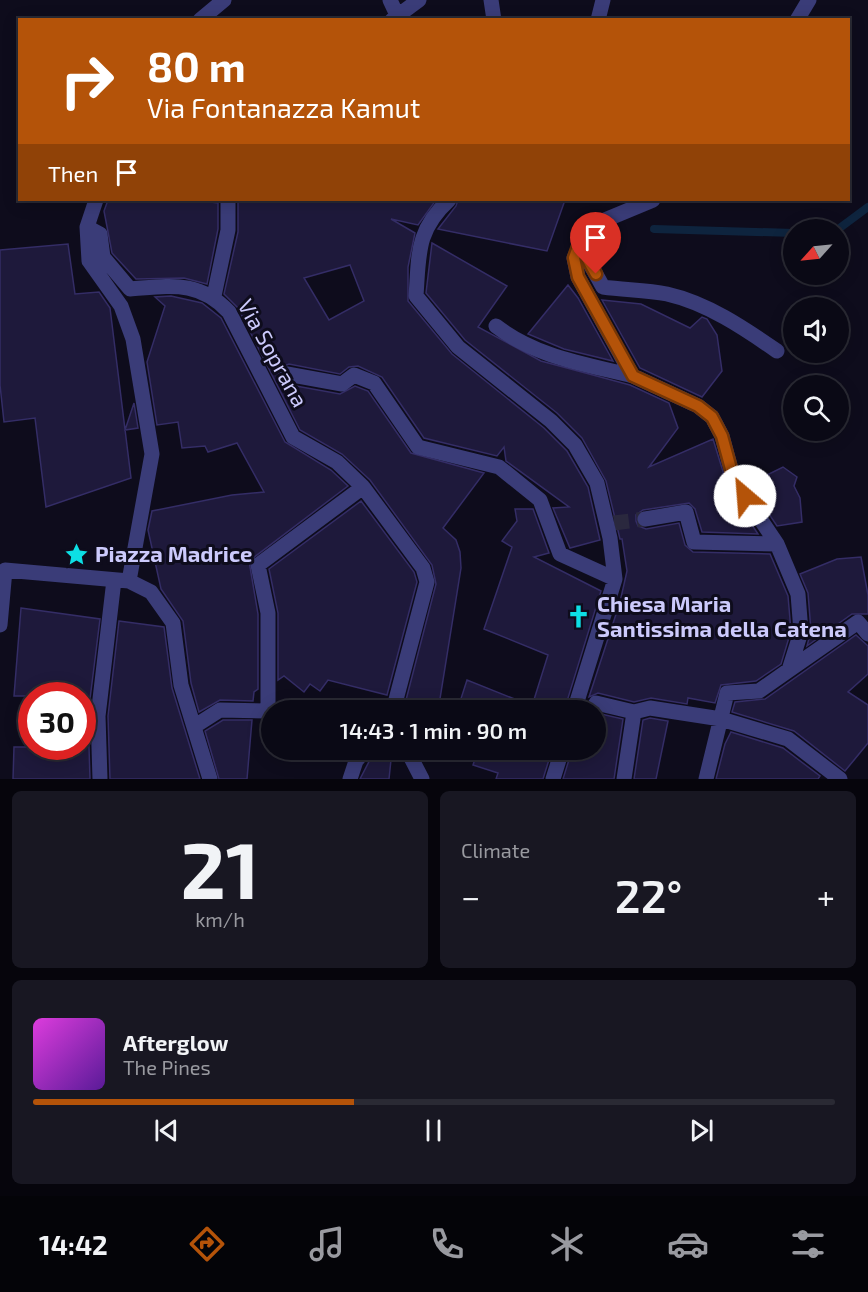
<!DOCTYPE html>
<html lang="en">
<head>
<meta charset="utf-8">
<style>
  body { margin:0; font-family:"Exo 2",sans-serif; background:#181722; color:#f1f3f6; height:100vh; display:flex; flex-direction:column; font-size:22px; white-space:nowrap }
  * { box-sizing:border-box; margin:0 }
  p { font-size:20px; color:#999aa0 }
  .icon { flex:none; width:33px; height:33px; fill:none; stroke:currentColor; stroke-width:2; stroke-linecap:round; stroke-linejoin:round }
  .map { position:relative; height:779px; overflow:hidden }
  .side { display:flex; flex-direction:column; gap:12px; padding:12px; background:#06050c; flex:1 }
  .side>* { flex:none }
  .hud { position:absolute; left:18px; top:18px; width:832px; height:183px; border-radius:0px; box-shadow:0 3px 15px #0003,0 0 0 2px #2a2a34; background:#b45309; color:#fff; overflow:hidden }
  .needle { width:39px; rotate:243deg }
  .controls { position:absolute; left:783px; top:219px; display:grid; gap:12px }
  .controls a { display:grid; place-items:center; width:66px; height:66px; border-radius:50%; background:#0a0915; box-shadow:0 3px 15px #0003,0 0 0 2px #2a2a34; font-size:30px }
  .speed { position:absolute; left:18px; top:682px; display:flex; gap:12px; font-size:30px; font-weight:700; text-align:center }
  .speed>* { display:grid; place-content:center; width:78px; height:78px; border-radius:50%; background:#0a0915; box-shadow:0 3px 15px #0003,0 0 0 2px #2a2a34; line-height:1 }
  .speed .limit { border:9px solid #d22; background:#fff; color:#111 }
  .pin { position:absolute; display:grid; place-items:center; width:51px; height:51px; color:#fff; margin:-62px -26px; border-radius:50% 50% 50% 0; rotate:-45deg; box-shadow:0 0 6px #0007 }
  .pin .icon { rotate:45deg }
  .me { position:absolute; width:66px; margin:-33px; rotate:333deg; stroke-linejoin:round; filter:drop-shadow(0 0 4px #0008) }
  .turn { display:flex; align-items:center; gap:21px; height:126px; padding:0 30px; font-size:27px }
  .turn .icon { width:78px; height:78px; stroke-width:2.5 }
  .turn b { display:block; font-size:42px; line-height:51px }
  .then { display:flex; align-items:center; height:57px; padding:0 30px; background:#0003; gap:12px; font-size:22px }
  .big { font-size:45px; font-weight:600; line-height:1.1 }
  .side .tile { flex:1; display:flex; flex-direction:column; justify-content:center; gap:9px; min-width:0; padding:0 21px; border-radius:9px; background:#181722 }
  .side .dial { align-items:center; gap:0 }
  .dial b { font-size:78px; line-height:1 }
  .song { display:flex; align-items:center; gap:18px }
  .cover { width:72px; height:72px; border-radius:9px; background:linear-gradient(135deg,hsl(300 70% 55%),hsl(270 70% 35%)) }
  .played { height:6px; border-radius:3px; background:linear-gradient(90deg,#b45309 40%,#2a2a34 40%) }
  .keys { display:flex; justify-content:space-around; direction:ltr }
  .heat { display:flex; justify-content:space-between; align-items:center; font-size:33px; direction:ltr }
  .side .tiles { flex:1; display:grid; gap:12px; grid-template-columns:1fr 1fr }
  .tile:last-child { grid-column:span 2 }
  .trip { position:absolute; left:261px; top:700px; width:345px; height:60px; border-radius:30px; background:#0a0915; box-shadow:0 3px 15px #0003,0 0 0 2px #2a2a34; font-weight:600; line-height:60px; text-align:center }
  .tabs { display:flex; height:96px; justify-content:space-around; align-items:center; background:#040408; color:#999aa0 }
  .tabs .icon { width:42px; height:42px }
  .tabs .on { color:#b45309 }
  .tabs b { font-size:27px; color:#f1f3f6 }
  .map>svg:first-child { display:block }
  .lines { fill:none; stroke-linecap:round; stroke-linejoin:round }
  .stream { stroke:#0e243e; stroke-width:8 }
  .building { fill:#1e193b; stroke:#342d66; stroke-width:1.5; fill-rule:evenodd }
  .minor-tunnel { stroke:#2a283e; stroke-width:15; stroke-dasharray:15 8; stroke-linecap:butt }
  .minor { stroke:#3a3c78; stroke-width:15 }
  .route-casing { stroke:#753606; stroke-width:15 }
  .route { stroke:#b45309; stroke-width:10 }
  .labels { text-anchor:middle; stroke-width:6; stroke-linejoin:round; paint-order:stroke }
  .street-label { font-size:22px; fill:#cccafc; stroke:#0e0c1c }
  .poi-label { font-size:22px; font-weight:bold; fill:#cccafc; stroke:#0e0c1c; text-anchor:start }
</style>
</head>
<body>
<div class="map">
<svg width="868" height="779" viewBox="0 0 868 779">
  <rect width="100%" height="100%" fill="#0e0c1c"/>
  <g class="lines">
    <path class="stream" d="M654 229 794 233
      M837 230 868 207"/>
  </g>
  <path class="building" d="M108 200H196L218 203V229L207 284 184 278 136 279 112 253 104 211Z
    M238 200H436L418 225 391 219 415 233 408 267V301L452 354 544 428 567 451 588 487 600 540 570 548 553 508 569 507 506 461 504 447 497 456 424 438 382 377 358 366 349 367 340 374 289 364 279 368 278 378 285 384 340 394 355 386 368 391 411 453 484 473 443 528 456 540 460 552 461 568 438 711 420 702 406 700 436 584 432 565 370 480 342 454 300 430 238 308 224 294 238 232ZM350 265 364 301 329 320 304 278Z
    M458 200H565L547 251 438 229 456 206Z
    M432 243 507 286 478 327 541 361 630 385 669 403 678 428 649 467 713 439 733 504 736 501 758 534 702 532 695 509 689 503 643 510 636 515V521L638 526 646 529 679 523 685 545 693 552 770 554 788 596 791 631 781 664 756 681 721 685 715 703 688 698 687 704 651 698 634 702 598 693 589 697 620 602 627 571 622 539H620L606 481 582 438 557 413 465 340 426 293Z
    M68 244 75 294 99 292 110 308 131 478 46 507 35 418 4 422 0 385V250Z
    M568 285 578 298 613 361 564 349 528 334Z
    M171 296 202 303 221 318 285 442 331 470 348 486 249 561 258 614V689L254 692 253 701 220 700 199 712 191 683 183 621 161 589 148 530 152 511 232 495 264 492 237 443 208 452 205 446 182 448 178 422 157 425 147 362 165 306 155 297Z
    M602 300 641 304 690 328 702 317 707 319 717 335 722 371 702 397 640 368Z
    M134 403 138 428 125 430Z
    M783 467 797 477 794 486 800 498 802 522 777 526 751 487 763 477Z
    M361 501 414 572 417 582 387 695 328 680 320 691 310 684 304 692 284 676 278 680V613L269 569Z
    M515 509H533L549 553 534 557 601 591 564 711H457L467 680 532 706 548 655 484 629 512 547 502 541 517 521Z
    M861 557 868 595V614H852L807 646 811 631 808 593 800 574 837 559Z
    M21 608 100 619 88 715 90 779H13L14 747H82V696H14Z
    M119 621 164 627 172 688 200 779H110L108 716Z
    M856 635 868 646V674L848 692 868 705V743L845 771 794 731 732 712 735 702 765 699Z
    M601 714 623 719 614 779H563L572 750H596V720Z
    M650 718 668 721 656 779H634L643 720Z
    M223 720H252L247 779H219L205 731Z
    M731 732 783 748 820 776 818 779H716L725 744Z
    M375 750H392L389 779H360Z
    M478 750H552L543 779H496L498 773 473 765Z"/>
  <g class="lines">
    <path class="minor-tunnel" d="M614 523 645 519"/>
    <path class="minor" d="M390 0 397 15
      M491 0 494 20
      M200 20 224 0
      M392 20 419 0
      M598 20 603 0
      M797 20 809 0
      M96 200 87 227 89 261 121 306 133 339 152 454 129 581
      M449 200C416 230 419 255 416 296L458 347 551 421 575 445 597 483 610 538 615 579 574 711
      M653 200 588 227 574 258 578 277 625 363 633 376 698 406 712 417 722 436 734 480 777 544 798 594 801 632 789 670 759 691 727 693 706 779
      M87 227 100 234 103 257 130 289C171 286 199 280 229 312L293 437 337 462 363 487
      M579 244 603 287C624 290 646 290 667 294 707 303 744 328 777 351
      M214 296 228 230V200
      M496 326C536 357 585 364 633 376
      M287 374 342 384 354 375 374 383 418 447 499 467 540 500 560 554 615 579
      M645 519 686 512 694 542 777 544
      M0 625 5 570 129 581 151 592 173 623 181 685 210 779
      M789 670 858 622 868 634
      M592 711 596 703 634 712 650 708 721 719 788 739 840 779
      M195 726 220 710 268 711V613L258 565 363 487 423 568 427 582 393 711
      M407 750 422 779
      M100 779 98 716 114 580
      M350 779 356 761 365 750
      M553 779 562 750
      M624 779 634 712"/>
  </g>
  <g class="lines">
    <defs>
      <path id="route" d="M596 274 579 244 574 258 578 277 633 376 698 406 712 417 722 436 734 480 745 496"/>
    </defs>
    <use href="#route" class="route-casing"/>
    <use href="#route" class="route"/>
  </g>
  <defs>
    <symbol id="sight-bare" viewBox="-9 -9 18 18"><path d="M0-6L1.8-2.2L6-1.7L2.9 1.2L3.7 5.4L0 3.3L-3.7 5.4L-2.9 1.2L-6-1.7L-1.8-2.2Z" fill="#0ddfe5" stroke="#0e0c1c" stroke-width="2.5" paint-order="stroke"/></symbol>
    <symbol id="church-bare" viewBox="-9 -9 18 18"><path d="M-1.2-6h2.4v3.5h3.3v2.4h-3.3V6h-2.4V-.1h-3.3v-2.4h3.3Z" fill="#0ddfe5" stroke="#0e0c1c" stroke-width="2.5" paint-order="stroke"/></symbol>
  </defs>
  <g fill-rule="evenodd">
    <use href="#sight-bare" x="60" y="538" width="33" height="33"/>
    <use href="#church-bare" x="562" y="600" width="33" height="33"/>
  </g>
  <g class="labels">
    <g class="street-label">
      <text transform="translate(273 353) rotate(61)" y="8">Via Soprana</text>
    </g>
    <g class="poi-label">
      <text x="95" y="562">Piazza Madrice</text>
      <text x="597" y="612">Chiesa Maria<tspan x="597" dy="25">Santissima della Catena</tspan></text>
    </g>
  </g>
</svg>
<div class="controls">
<a><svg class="needle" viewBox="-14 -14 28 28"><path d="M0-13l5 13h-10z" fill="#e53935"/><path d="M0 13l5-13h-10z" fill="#999aa0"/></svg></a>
<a><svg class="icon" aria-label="sound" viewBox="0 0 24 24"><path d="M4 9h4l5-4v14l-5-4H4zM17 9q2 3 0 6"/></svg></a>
<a><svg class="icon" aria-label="search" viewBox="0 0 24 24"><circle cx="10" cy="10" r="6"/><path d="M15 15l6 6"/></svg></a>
</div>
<div class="speed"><div class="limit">30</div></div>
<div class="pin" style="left:596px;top:274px;background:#d93025"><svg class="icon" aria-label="arrive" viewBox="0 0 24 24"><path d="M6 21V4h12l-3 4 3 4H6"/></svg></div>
<svg class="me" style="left:745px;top:496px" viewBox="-20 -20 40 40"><circle r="19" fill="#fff"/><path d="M0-13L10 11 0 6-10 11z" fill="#b45309"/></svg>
<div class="trip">14:43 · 1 min · 90 m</div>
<div class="hud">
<div class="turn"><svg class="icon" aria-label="right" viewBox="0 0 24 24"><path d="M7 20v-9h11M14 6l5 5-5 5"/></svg><div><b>80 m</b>Via Fontanazza Kamut</div></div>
<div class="then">Then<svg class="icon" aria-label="arrive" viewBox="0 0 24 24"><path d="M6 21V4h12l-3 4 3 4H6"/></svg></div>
</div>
</div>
<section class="side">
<div class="tiles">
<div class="tile dial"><b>21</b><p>km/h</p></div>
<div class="tile"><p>Climate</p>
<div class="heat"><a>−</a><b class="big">22°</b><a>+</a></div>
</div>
<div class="tile">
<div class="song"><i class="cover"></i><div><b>Afterglow</b><p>The Pines</p></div></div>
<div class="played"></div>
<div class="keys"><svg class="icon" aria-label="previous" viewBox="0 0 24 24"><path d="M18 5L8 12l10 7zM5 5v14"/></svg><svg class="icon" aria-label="pause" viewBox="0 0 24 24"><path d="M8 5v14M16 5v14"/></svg><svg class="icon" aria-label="next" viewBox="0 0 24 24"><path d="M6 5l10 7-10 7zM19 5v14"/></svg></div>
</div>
</div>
</section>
<nav class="tabs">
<b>14:42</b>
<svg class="icon on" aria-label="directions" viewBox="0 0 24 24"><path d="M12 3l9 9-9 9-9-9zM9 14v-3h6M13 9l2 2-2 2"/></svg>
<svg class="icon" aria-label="music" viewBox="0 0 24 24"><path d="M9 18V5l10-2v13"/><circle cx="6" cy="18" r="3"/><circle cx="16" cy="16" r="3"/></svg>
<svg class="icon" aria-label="phone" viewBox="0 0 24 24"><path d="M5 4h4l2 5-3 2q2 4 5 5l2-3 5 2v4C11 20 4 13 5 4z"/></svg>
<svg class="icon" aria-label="climate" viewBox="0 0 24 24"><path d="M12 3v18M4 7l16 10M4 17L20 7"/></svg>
<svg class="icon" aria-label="car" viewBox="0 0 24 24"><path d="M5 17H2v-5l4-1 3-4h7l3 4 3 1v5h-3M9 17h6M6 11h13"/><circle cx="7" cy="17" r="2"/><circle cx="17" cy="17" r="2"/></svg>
<svg class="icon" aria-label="filters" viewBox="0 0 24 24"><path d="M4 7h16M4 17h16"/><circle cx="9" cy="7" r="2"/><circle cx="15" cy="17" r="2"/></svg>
</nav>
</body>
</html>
